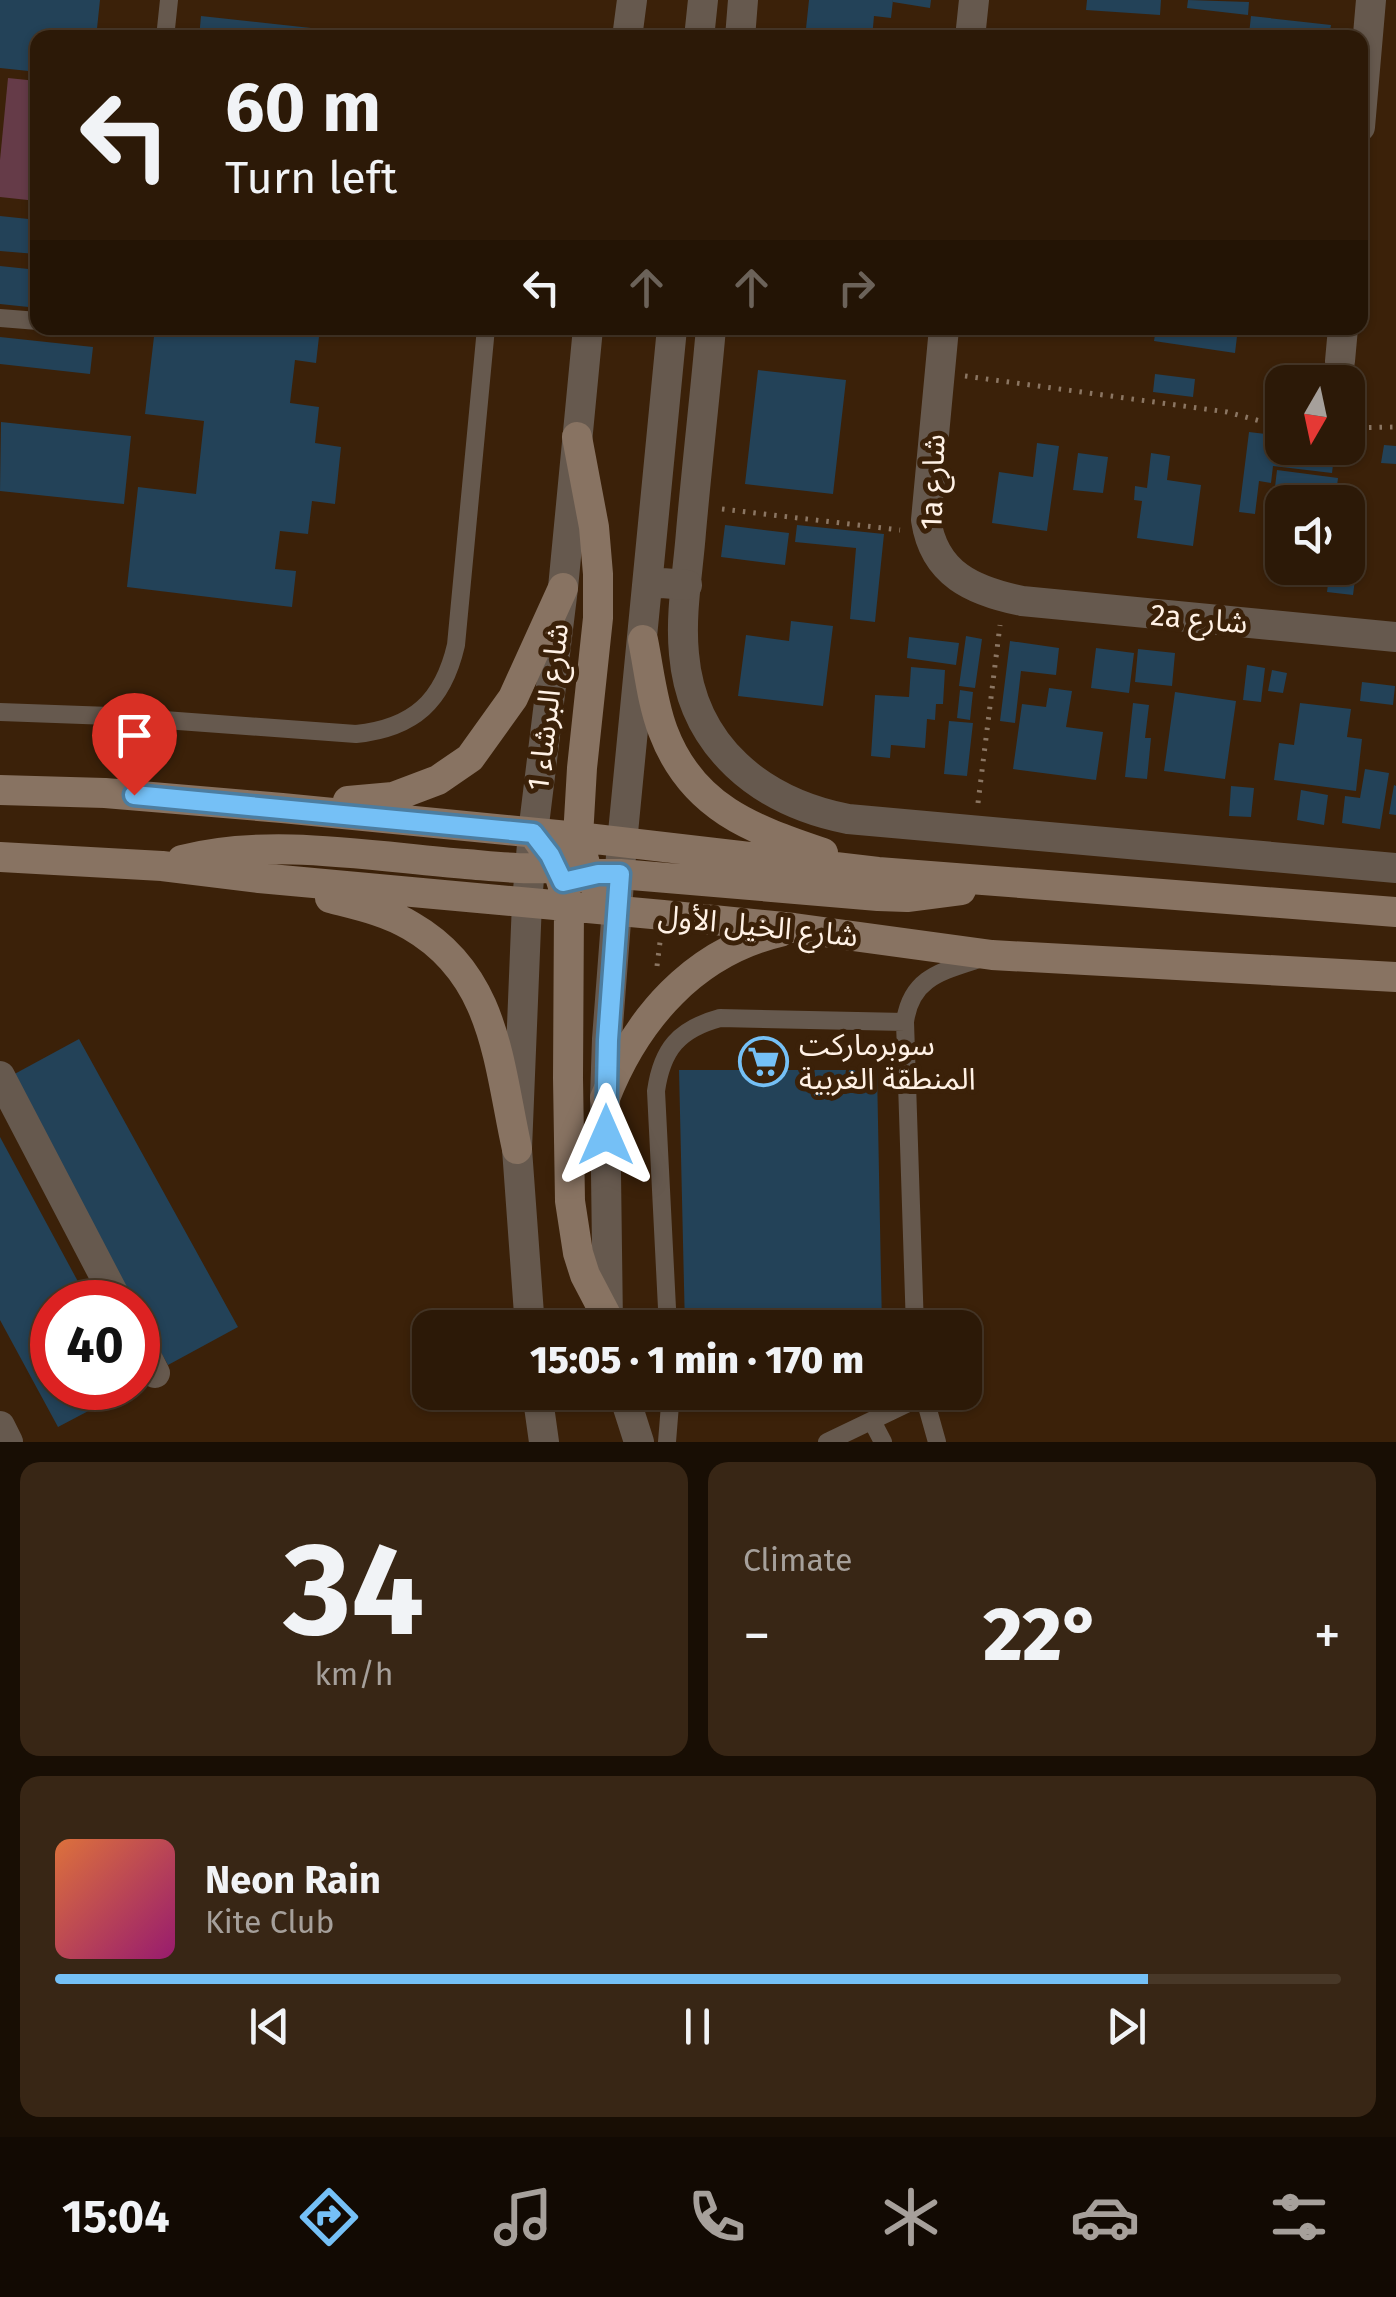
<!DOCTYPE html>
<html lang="en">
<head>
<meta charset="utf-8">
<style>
  body { margin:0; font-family:"Fira Sans","Noto Sans Arabic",sans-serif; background:#382615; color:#f1f3f6; height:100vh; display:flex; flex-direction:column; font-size:38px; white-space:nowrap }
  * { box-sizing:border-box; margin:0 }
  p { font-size:32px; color:#a6a09b }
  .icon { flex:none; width:55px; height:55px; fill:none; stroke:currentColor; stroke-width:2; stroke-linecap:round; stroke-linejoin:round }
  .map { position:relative; height:1442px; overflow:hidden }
  .side { display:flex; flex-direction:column; gap:20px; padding:20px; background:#180e04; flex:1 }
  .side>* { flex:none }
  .top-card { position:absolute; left:30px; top:30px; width:1338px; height:305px; border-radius:20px; box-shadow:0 2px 8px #0004,0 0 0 2px #483828; background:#2c1907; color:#f1f3f6; overflow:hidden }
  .needle { width:65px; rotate:189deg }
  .buttons { position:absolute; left:1265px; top:365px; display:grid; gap:20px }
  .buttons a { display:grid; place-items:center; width:100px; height:100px; border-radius:20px; background:#2c1907; box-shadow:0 2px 8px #0004,0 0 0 2px #483828; font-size:50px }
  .speed { position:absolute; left:30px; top:1280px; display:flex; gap:20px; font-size:50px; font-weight:700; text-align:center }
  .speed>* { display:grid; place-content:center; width:130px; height:130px; border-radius:50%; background:#2c1907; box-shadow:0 2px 8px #0004,0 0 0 2px #483828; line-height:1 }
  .speed .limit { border:15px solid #d22; background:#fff; color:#111 }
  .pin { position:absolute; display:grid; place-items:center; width:85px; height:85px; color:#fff; margin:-102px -42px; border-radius:50% 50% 50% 0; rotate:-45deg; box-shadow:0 0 10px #0007 }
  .pin .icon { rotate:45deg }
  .me { position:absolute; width:110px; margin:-55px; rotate:0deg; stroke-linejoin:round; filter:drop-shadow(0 0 8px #0008) }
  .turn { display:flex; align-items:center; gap:35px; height:210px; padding:0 30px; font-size:45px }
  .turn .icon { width:130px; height:130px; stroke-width:2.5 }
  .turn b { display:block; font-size:70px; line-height:85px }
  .lanes { display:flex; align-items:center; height:95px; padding:0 30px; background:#0003; justify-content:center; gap:50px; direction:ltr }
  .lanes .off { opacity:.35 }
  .big { font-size:75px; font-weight:800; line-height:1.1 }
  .side .card { flex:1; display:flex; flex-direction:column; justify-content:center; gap:15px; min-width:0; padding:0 35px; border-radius:20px; background:#382615 }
  .side .dial { align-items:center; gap:0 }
  .dial b { font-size:130px; line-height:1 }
  .song { display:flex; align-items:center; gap:30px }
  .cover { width:120px; height:120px; border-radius:15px; background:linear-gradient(135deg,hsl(20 70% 55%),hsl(320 70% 35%)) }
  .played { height:10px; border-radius:5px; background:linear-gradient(90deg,#75c0f6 85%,#483828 85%) }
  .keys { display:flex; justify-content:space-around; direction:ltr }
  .heat { display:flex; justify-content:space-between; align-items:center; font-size:55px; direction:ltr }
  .side .tiles { flex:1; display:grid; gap:20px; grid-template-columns:1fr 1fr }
  .card:last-child { grid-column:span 2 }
  .trip { position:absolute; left:412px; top:1310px; width:570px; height:100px; border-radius:20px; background:#2c1907; box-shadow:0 2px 8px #0004,0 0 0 2px #483828; font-weight:800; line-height:100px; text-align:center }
  .tabs { display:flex; height:160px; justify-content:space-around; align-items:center; background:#120a03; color:#a6a09b }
  .tabs .icon { width:70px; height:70px }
  .tabs .on { color:#75c0f6 }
  .tabs b { font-size:45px; color:#f1f3f6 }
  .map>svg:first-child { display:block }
  .green { fill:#653b48 }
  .building { fill:#234258 }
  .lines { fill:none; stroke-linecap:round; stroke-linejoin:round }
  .path { stroke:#8b7663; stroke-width:5; stroke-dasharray:2.5 8; stroke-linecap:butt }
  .service { stroke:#66594e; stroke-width:18 }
  .minor { stroke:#66594e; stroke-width:30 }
  .tertiary { stroke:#66594e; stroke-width:30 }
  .secondary { stroke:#887362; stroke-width:30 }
  .route-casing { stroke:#4c7da0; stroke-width:25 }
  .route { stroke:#75c0f6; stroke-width:18 }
  .labels { text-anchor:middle; stroke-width:10; stroke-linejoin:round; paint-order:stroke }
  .street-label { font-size:30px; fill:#fff1e5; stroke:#3b2109 }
  .poi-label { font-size:30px; fill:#fff1e5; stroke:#3b2109; text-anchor:start }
</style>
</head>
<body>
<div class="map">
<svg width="1396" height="1442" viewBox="0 0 1396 1442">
  <rect width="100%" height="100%" fill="#3b2109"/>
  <path class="green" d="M8 78 37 81V201L0 197V160Z"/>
  <path class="building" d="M0 0H100L96 38H38V72L0 68Z
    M809 0H931L930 8 893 2V0L891 18 874 16 872 38H805Z
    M1087 0H1161L1160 15 1086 10Z
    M1188 0 1249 2 1248 15 1187 8Z
    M201 16 375 35V38H199Z
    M1251 16 1331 25 1329 38H1276L1249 34Z
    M1046 31 1084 35V38H1045Z
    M0 216 38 220 36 254 0 251Z
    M0 266 38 270V308L0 304Z
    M155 328H199L270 336 271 328H320L316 363 295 360 290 403 319 407 315 443 341 447 335 504 312 501 308 534 280 531 275 569 296 571 292 607 127 587 138 487 196 494 204 421 145 414Z
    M1030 328H1103L1102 337 1030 330Z
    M1156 328H1238L1235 353 1154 341Z
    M0 337 93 347 90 374 0 364Z
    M758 370 846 380 833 494 745 484Z
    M1155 374 1195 379 1193 397 1153 392Z
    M1 422 131 436 124 504 0 491Z
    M1249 432 1282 436V448H1335L1332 473 1273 466 1271 483 1259 481 1255 514 1239 512Z
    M1037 443 1059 446 1047 531 992 523 999 472 1033 477Z
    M1384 445 1396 446V464L1381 463Z
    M1078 453 1108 457 1103 493 1073 490Z
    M1151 453 1170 456 1167 480 1201 485 1193 546 1137 538 1142 501 1134 500 1135 486 1147 488Z
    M1277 470 1338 478 1335 502H1282V549L1268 547Z
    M725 525 789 533 785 565 721 557Z
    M797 525 884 534 875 622 850 619 856 548 795 542Z
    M1348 555 1358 556 1353 595 1327 592 1330 568H1348Z
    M791 621 833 626 823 706 738 696 746 635 789 641Z
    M966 636 982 639 975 688 959 686Z
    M909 637 959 643 956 665 907 658Z
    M1010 641 1059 648 1056 675 1021 671 1015 723 1000 721Z
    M1096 648 1134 653 1129 693 1091 688Z
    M1138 649 1175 653 1172 686 1135 682Z
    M1247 665 1265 668 1261 702 1243 700Z
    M911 667 945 670 943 704H936L935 720 927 719 925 748 891 745 890 758 871 756 875 695 909 697Z
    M1272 670 1287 673 1283 693 1268 691Z
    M1362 682 1395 686 1393 705 1360 701Z
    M1049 688 1072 691 1066 727 1103 732 1096 780 1013 769 1022 704 1046 707Z
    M960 690 973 692 970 720 957 718Z
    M1175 692 1236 701 1225 779 1164 771Z
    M1133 703 1149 705 1145 738H1151L1147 779 1125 777Z
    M1300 703 1351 709 1347 737 1362 739 1356 791 1274 780 1279 743 1294 745Z
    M949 721 973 723 967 776 944 774Z
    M1365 769 1389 773 1380 829 1342 823 1345 796 1360 798Z
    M1394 785 1396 786V815L1389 814Z
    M1231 786 1254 788 1251 817 1229 816Z
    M1301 790 1328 795 1324 825 1297 820Z
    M79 1039 238 1327 168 1365 138 1311V1302H133L9 1077Z
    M679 1070H877L882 1328H685Z
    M0 1137 89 1302H52V1388H132L58 1427 0 1320Z"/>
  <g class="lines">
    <path class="path" d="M965 376 1227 412 1282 427
      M1348 428 1396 427
      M1353 428 1357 386
      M722 509 900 530
      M978 803 1000 625
      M657 966 660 942"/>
    <path class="service" d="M165 38 169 0
      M0 318 38 321
      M104 328H116
      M0 712 110 716 356 734C414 728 443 701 456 645L486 328
      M668 1328 656 1091C662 1049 679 1029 720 1018L905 1022
      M915 1328 905 1022C911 976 944 971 982 958
      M923 1392 937 1442
      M872 1421 883 1442
      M667 1442 671 1392
      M827 1442 923 1396"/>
    <path class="minor" d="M740 38 743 0
      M970 38 974 0
      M1360 127 1371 0
      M711 328C705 396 697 464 691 532 688 572 680 614 684 654 692 747 761 802 848 819L1396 868
      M944 328 926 520C934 574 973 591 1022 601L1396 637
      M1340 361 1343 328
      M0 1076 118 1302
      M138 1340 155 1373
      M0 1426 8 1442"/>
    <path class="tertiary" d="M627 38 632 0
      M699 38 703 0
      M649 582 687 585
      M608 1325 605 1098 607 1039 622 843 672 328
      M530 1328 517 1149 527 902 533 833 563 588 588 328
      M537 1392 544 1442
      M623 1392 639 1442"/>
    <path class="secondary" d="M577 437 594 527 598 574V618L582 768 578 837 588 875 606 901 619 911
      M643 640C649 670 652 702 663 731 692 808 752 829 823 853
      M0 790 105 793 282 808 578 837 878 872 1396 912
      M348 801 393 797 438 780 470 758 513 698 563 588
      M533 833 557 867 569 906 568 1078 570 1201 578 1253 585 1275 607 1317
      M0 857 162 866 259 878 663 915 794 928 992 955 1396 977
      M182 860C269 837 377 857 466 864 503 867 538 872 574 864
      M574 878 598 874H620L878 896 907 897 961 890
      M330 898C357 905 386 911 411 926 496 975 498 1063 517 1149
      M605 1098C636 1019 694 952 780 932"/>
  </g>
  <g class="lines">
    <defs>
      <path id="route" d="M134 795 533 833 550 855 563 882 598 874H620L608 1040 606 1135"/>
    </defs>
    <use href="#route" class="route-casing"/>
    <use href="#route" class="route"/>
  </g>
  <defs>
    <symbol id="supermarket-ring" viewBox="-11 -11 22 22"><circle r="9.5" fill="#3b2109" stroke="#75c0f6" stroke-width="1.5"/><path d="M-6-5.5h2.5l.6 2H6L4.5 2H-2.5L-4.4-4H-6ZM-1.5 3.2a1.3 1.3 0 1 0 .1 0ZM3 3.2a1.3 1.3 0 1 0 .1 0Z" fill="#75c0f6"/></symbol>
  </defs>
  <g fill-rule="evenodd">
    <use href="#supermarket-ring" x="736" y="1034" width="55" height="55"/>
  </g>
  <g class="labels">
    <g class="street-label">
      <text transform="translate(933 482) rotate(-88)" y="10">1a شارع</text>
      <text transform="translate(1199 619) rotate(5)" y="10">2a شارع</text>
      <text transform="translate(548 707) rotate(-83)" y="10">شارع البرشاء 1</text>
      <text transform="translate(758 926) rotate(6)" y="10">شارع الخيل الأول</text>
    </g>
    <g class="poi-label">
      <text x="799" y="1055">سوبرماركت<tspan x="799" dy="34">المنطقة الغربية</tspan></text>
    </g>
  </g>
</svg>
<div class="buttons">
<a><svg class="needle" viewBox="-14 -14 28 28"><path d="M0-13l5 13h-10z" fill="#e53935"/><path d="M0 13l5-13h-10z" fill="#a6a09b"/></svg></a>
<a><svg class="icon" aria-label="sound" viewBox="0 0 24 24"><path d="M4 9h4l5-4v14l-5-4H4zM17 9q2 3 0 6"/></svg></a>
</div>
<div class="speed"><div class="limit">40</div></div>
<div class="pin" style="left:134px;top:795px;background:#d93025"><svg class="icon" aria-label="arrive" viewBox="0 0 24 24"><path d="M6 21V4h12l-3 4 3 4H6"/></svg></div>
<svg class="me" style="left:606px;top:1135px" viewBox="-20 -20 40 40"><path d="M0-17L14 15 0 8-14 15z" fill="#75c0f6" stroke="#fff" stroke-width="4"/></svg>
<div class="trip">15:05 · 1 min · 170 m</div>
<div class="top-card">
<div class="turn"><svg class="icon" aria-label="left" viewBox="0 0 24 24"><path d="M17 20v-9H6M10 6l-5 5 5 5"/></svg><div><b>60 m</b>Turn left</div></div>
<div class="lanes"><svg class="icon" aria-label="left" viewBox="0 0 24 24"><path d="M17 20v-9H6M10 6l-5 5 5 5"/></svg><svg class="icon off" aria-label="ahead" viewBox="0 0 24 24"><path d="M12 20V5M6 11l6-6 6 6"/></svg><svg class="icon off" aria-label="ahead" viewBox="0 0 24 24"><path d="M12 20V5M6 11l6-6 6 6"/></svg><svg class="icon off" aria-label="right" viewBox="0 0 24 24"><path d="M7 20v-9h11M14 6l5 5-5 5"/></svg></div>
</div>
</div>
<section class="side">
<div class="tiles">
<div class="card dial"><b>34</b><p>km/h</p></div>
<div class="card"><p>Climate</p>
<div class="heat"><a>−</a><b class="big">22°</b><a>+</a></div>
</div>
<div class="card">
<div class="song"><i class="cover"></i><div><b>Neon Rain</b><p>Kite Club</p></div></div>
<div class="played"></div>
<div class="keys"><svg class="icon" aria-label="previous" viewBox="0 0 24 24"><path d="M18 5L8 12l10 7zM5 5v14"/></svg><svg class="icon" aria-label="pause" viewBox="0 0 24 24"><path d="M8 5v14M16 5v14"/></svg><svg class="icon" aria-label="next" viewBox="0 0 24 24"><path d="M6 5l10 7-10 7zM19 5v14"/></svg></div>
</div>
</div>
</section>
<nav class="tabs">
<b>15:04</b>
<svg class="icon on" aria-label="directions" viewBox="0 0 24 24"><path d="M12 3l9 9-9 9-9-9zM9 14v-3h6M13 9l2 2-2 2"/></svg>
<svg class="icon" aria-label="music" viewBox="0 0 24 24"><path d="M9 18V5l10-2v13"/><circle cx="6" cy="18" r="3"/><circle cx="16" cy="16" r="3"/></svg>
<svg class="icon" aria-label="phone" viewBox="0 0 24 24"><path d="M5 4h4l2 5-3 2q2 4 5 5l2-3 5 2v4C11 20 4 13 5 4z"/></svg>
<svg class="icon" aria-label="climate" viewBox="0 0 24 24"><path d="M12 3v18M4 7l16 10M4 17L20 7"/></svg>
<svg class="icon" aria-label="car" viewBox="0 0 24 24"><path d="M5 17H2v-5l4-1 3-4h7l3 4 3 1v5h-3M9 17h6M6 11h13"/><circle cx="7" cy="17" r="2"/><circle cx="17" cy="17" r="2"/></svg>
<svg class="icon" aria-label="filters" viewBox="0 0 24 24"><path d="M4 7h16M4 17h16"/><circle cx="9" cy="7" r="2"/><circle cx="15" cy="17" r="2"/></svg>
</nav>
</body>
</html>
